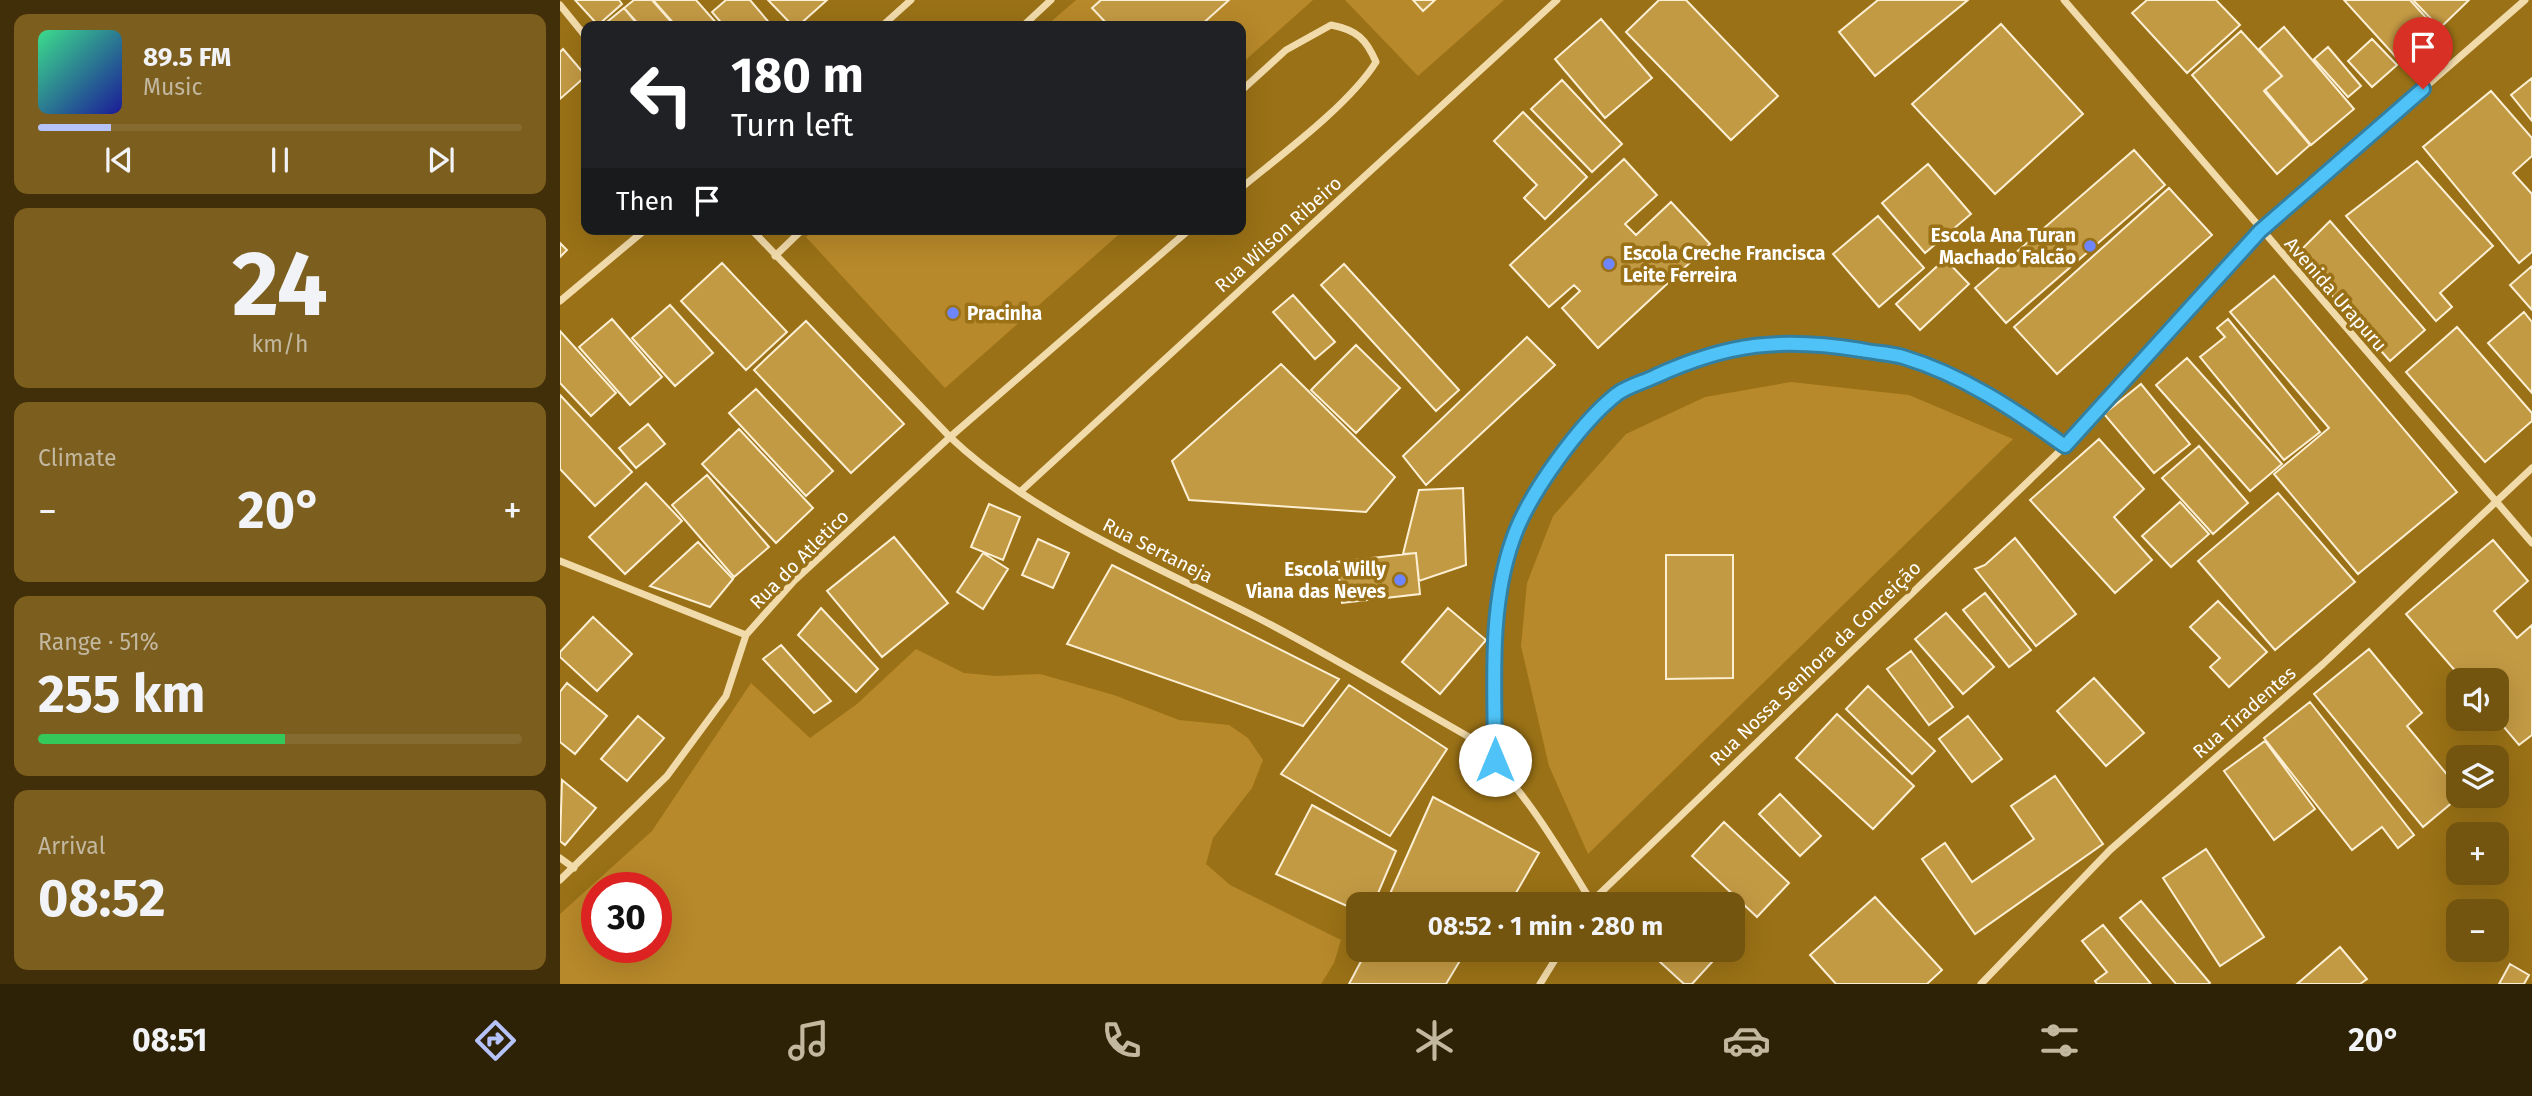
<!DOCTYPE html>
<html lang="en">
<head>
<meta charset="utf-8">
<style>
  body { margin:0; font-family:"Fira Sans",sans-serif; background:#7c5e1e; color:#f1f3f6; height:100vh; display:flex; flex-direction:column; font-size:26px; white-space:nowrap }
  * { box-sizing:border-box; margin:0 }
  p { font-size:23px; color:#c2b79f }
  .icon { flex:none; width:38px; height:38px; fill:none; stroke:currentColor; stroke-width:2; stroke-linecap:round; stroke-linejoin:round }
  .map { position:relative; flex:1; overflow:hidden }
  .side { display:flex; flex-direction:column; gap:14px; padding:14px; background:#402f09; width:560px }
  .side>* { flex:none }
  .top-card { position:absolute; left:21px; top:21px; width:665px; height:214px; border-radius:14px; box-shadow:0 7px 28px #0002; background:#202124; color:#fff; overflow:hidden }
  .controls { position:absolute; left:1886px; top:668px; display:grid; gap:14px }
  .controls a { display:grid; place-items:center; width:63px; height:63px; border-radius:14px; background:#745510; box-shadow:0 7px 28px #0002; font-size:35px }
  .speed { position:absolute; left:21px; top:872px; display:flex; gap:14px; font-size:35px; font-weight:700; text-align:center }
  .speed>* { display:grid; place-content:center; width:91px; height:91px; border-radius:50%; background:#745510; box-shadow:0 7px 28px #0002; line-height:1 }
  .speed .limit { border:10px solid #d22; background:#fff; color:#111 }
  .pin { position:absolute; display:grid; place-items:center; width:60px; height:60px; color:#fff; margin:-72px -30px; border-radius:50% 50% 50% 0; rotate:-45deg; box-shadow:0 0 7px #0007 }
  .pin .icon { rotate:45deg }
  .me { position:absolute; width:77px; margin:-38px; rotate:0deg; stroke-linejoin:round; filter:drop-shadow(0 0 5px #0008) }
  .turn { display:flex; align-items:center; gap:24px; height:147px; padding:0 35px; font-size:32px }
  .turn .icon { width:91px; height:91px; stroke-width:2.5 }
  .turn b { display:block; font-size:49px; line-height:60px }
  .then { display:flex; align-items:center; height:66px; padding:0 35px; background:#0003; gap:14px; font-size:26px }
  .big { font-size:52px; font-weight:700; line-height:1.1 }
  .side .tile { flex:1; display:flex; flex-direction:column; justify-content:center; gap:10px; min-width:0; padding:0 24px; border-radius:14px; background:#7c5e1e }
  .side .dial { align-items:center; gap:0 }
  .dial b { font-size:91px; line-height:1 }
  .song { display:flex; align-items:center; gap:21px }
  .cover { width:84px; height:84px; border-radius:10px; background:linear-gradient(135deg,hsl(150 70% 55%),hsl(240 70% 35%)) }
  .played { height:7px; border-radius:4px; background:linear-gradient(90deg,#b6c2fa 15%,#866b30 15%) }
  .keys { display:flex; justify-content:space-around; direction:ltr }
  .heat { display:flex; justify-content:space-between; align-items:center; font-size:38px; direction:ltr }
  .charge { height:10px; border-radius:5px; background:linear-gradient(90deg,#34c759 51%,#866b30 0) }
  .trip { position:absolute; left:786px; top:892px; width:399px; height:70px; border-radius:14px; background:#745510; box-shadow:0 7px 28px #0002; font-weight:700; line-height:70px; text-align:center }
  .tab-bar { display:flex; height:112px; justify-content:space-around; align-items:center; background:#2e2206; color:#c2b79f }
  .tab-bar .icon { width:49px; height:49px }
  .tab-bar .current { color:#b6c2fa }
  .tab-bar b { font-size:32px; color:#f1f3f6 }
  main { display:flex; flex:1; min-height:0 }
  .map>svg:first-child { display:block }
  .green { fill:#b8892a; fill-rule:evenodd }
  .building { fill:#c39a44; stroke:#fcefd3; stroke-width:2 }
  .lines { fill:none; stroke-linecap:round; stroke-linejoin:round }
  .minor { stroke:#f2dbab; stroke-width:7 }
  .route-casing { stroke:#337fa1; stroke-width:18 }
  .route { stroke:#4fc3f7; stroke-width:12 }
  .poi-dot { fill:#6d85ff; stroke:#9a7116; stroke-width:2.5 }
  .labels { text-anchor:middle; stroke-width:7; stroke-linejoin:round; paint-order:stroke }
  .street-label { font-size:19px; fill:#fff; stroke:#9a7116 }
  .poi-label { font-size:19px; font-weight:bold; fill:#fff; stroke:#9a7116; text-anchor:end }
</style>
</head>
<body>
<main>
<section class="side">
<div class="tile">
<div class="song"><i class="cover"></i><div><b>89.5 FM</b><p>Music</p></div></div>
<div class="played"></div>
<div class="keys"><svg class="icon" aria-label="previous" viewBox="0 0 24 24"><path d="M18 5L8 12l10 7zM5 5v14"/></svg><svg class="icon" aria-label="pause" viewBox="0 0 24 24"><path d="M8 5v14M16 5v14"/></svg><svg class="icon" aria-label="next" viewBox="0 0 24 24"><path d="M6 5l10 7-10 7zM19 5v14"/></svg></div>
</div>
<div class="tile dial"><b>24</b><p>km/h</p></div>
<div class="tile"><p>Climate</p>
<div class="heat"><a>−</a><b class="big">20°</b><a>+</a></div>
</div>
<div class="tile"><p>Range · 51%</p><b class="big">255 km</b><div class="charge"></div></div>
<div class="tile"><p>Arrival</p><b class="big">08:52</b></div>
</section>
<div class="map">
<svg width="1972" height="984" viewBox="0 0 1972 984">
  <rect width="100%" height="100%" fill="#9a7116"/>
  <path class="green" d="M516 0H753L681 64V26H486Z
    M785 0H944L858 76Z
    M255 229H565L385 388 246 237Z
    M1231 382 1349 395 1453 439 1028 854 989 766 961 646 967 583 993 516 1066 434 1145 397Z
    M356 649 404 673 436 676 480 674 554 695 619 720 669 725 688 738 703 760 692 788 653 838 646 864 670 885 781 940 774 963 761 984H0V914L92 831 191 683 250 738 297 704ZM96 887V947H37V887Z"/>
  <path class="building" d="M15 0H59L62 4 38 25Z
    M74 0H92L115 26H80L64 8Z
    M93 0H136L159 26H116Z
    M166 0H190L212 26H164L152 12Z
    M208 0H267L238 26H233Z
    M541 0H669L640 26H549L532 8Z
    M853 0H875L863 11Z
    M1099 0H1126L1218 96 1171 140 1066 32Z
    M1318 0H1408L1315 76 1279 32Z
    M1587 0H1656L1680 25 1627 73 1572 13Z
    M1784 0H1850L1871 23 1835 56Z
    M1853 0H1909L1880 28Z
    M64 8 79 26H42Z
    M1041 19 1092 78 1045 118 995 59Z
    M1441 24 1523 114 1435 194 1352 104Z
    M1724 27 1794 109 1751 145 1705 90 1722 76 1699 49Z
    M1681 31 1722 76 1704 91 1750 145 1717 174 1632 75Z
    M1812 39 1837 65 1812 87 1788 61Z
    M1768 47 1801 86 1788 97 1754 59Z
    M3 49 26 76 0 99V52Z
    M1972 78V121L1951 95Z
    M1002 80 1062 144 1032 172 971 109Z
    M1931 91 1972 138V156L1953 173 1972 194V252L1959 263 1863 147Z
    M963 112 1027 177 985 219 964 198 977 185 934 141Z
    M1574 150 1605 185 1446 323 1415 288Z
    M1064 159 1097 195 1065 224 1076 235 1111 202 1150 244 1038 348 1002 308 1020 291 1014 285 989 307 950 265Z
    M1857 161 1933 246 1880 293 1892 307 1876 321 1786 216Z
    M1368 164 1411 214 1365 253 1322 203Z
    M1609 188 1652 235 1497 374 1454 327Z
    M1318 216 1364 268 1319 307 1273 254Z
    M1770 221 1865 330 1830 361 1736 255Z
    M0 243 7 250 0 257Z
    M1385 259 1409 284 1360 330 1336 304Z
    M162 263 227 332 186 370 121 301Z
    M784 264 899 390 876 411 761 285Z
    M1972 266V310L1950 285Z
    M1714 276 1897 492 1798 574 1714 474 1769 428 1670 312Z
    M733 295 775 342 755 359 713 312Z
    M110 305 153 353 115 386 72 338Z
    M1964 312 1972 322V393L1928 343Z
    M52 319 102 377 70 405 19 347Z
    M1668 319 1760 432 1724 460 1640 357 1665 337 1657 328Z
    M246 321 344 424 291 473 194 370Z
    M1897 327 1972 413V421L1925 462 1846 372Z
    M0 331 56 393 31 416 0 383Z
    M967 337 995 365 866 485 843 456Z
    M796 345 840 388 796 433 751 390Z
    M1627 358 1722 464 1690 491 1596 385Z
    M721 364 835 477 806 512 629 500 612 461Z
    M1581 384 1630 444 1594 473 1544 414Z
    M196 389 273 471 246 496 169 413Z
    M0 395 72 472 35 506 0 469Z
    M88 424 105 444 76 468 59 448Z
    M179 429 253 508 216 543 142 464Z
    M1539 439 1584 489 1554 517 1592 560 1555 593 1470 500Z
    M1639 446 1688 503 1653 534 1602 478Z
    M147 475 209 547 174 577 112 505Z
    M86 483 122 521 65 574 29 537Z
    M903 488 906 565 859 581 856 553 843 554 859 490Z
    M1718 493 1795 582 1715 650 1638 561Z
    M1620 502 1649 534 1611 567 1582 536Z
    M429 504 460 517 443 560 411 547Z
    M334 537 388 603 322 657 267 591Z
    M1455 538 1516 614 1476 646 1415 569 1425 565Z
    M478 539 509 553 493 588 462 575Z
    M1933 540 1968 581 1934 611 1957 638 1972 625V735L1959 745 1937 719V681H1904L1846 614Z
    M138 542 173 579 150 607 90 586Z
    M423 553 448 569 423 609 397 592Z
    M856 553 860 594 782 603 777 562Z
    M1106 555H1173V678L1106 679Z
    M552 565 779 679 743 726 507 644Z
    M1425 593 1471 650 1449 667 1403 610Z
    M1658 601 1707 652 1669 687 1650 667 1660 658 1630 627Z
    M261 608 318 669 296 692 238 635Z
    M888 608 926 640 880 694 842 662Z
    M1386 613 1434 667 1403 694 1355 639Z
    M33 617 72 654 37 691 0 657V652Z
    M221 645 271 701 254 713 203 659Z
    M1809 649 1862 713 1847 726 1899 789 1900 796 1863 827 1754 694Z
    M1351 651 1393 707 1369 725 1327 669Z
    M1534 678 1584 733 1546 766 1497 711Z
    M7 683 47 716 15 754 0 742V692Z
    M789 685 887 749 830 836 721 774Z
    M1308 686 1375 751 1352 774 1286 709Z
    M1750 702 1854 835 1838 848 1822 827 1792 850 1704 738Z
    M1277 714 1354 786 1313 829 1236 758Z
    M78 716 104 738 67 781 41 759Z
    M1408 716 1442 759 1412 782 1379 739Z
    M1705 741 1755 809 1714 840 1664 771Z
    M1495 776 1543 844 1415 934 1362 859 1385 843 1412 882 1474 839 1451 806Z
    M2 780 36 808 5 845 0 841Z
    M1220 794 1261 836 1240 856 1199 814Z
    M873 797 979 853 949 905H825Z
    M752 805 836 851 813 905H798V911L716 874Z
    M1164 822 1229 883 1197 917 1132 856Z
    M1646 849 1704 937 1660 966 1603 878Z
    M1108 895 1119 905H1099Z
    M1315 897 1382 970 1367 984H1276L1250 955Z
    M1581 901 1650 983 1649 984H1616L1560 918Z
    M1543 925 1591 984H1537L1535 981 1547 972 1522 941Z
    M1780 947 1807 979 1800 984H1737Z
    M807 950H882L901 959 886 984H789Z
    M906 950H923L920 957Z
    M1087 950H1163L1132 984H1124Z
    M1950 964 1969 975 1964 984H1939Z"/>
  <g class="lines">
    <path class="minor" d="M1504 0 1972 543
      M0 5 26 37
      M322 26 351 0
      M463 26 491 0
      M681 91 726 50 771 25C797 30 806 39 816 62 789 105 721 155 681 188
      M191 229 390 437C473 516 594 565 696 617 768 654 839 697 909 737 961 784 995 842 1031 901
      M215 256 243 229
      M0 301 86 229
      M461 491 997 0
      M0 561 186 635
      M935 760C935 687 928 609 953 539 968 495 1020 423 1057 394 1068 387 1084 382 1096 377 1169 343 1222 337 1301 350 1315 353 1330 354 1343 357 1403 375 1455 410 1505 446
      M0 858 14 868
      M0 880 107 776 166 696 186 635 234 581 390 437 630 229
      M1028 905 1505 446 1700 231 1965 0
      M980 984 1001 950
      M1421 984 1550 850 1763 664 1972 468"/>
  </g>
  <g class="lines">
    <defs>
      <path id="route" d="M935 760C935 687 928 609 953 539 968 495 1020 423 1057 394 1068 386 1084 382 1096 376 1168 343 1222 337 1301 350 1315 353 1330 353 1343 357 1403 375 1455 410 1505 446L1700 231 1863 89"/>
    </defs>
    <use href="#route" class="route-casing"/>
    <use href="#route" class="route"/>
  </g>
  <g class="poi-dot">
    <circle cx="1530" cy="246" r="7"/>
    <circle cx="1049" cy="264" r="7"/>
    <circle cx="393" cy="313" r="7"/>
    <circle cx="840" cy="580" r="7"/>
  </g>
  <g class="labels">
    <g class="street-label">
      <text transform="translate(718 234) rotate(-42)" y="7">Rua Wilson Ribeiro</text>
      <text transform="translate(1776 294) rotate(49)" y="7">Avenida Urapuru</text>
      <text transform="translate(598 550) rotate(27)" y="7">Rua Sertaneja</text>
      <text transform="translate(239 559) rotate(-45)" y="7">Rua do Atletico</text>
      <text transform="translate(1255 663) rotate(-44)" y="7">Rua Nossa Senhora da Conceição</text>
      <text transform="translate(1684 712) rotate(-41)" y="7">Rua Tiradentes</text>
    </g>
    <g class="poi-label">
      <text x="1516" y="242">Escola Ana Turan<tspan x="1516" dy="22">Machado Falcão</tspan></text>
      <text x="1063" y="260" text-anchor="start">Escola Creche Francisca<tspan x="1063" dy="22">Leite Ferreira</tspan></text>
      <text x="407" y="320" text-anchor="start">Pracinha</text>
      <text x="826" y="576">Escola Willy<tspan x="826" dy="22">Viana das Neves</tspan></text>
    </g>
  </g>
</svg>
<div class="controls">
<a><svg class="icon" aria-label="sound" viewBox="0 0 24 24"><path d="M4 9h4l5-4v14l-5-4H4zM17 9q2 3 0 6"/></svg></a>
<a><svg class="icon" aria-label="layers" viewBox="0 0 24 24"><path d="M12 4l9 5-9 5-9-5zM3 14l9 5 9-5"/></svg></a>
<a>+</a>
<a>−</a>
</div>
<div class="speed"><div class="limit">30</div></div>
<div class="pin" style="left:1863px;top:89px;background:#d93025"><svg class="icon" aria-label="arrive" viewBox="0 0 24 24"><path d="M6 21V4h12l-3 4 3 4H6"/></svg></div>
<svg class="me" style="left:935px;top:760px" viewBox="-20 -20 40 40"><circle r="19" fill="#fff"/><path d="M0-13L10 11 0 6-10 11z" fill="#4fc3f7"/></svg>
<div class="trip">08:52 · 1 min · 280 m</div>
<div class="top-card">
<div class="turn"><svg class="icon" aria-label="left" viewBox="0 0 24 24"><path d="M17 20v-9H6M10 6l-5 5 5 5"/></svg><div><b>180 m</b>Turn left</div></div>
<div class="then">Then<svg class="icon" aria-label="arrive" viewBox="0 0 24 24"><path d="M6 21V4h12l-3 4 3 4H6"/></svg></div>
</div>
</div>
</main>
<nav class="tab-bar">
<b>08:51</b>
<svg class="icon current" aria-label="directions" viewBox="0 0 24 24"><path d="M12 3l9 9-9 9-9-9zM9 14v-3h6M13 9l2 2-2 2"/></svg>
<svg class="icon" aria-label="music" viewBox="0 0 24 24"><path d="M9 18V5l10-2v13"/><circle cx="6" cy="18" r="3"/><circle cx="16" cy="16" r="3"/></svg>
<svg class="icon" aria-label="phone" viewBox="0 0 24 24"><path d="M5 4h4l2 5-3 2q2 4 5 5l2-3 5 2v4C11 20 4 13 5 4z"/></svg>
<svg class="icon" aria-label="climate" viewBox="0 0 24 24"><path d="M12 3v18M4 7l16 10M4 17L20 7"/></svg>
<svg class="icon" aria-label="car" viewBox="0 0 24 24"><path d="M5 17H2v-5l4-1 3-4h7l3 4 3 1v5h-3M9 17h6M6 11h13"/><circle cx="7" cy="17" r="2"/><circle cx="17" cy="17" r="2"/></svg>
<svg class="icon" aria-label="filters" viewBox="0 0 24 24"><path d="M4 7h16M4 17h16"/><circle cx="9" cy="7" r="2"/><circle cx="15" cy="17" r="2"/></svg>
<b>20°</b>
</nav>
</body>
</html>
